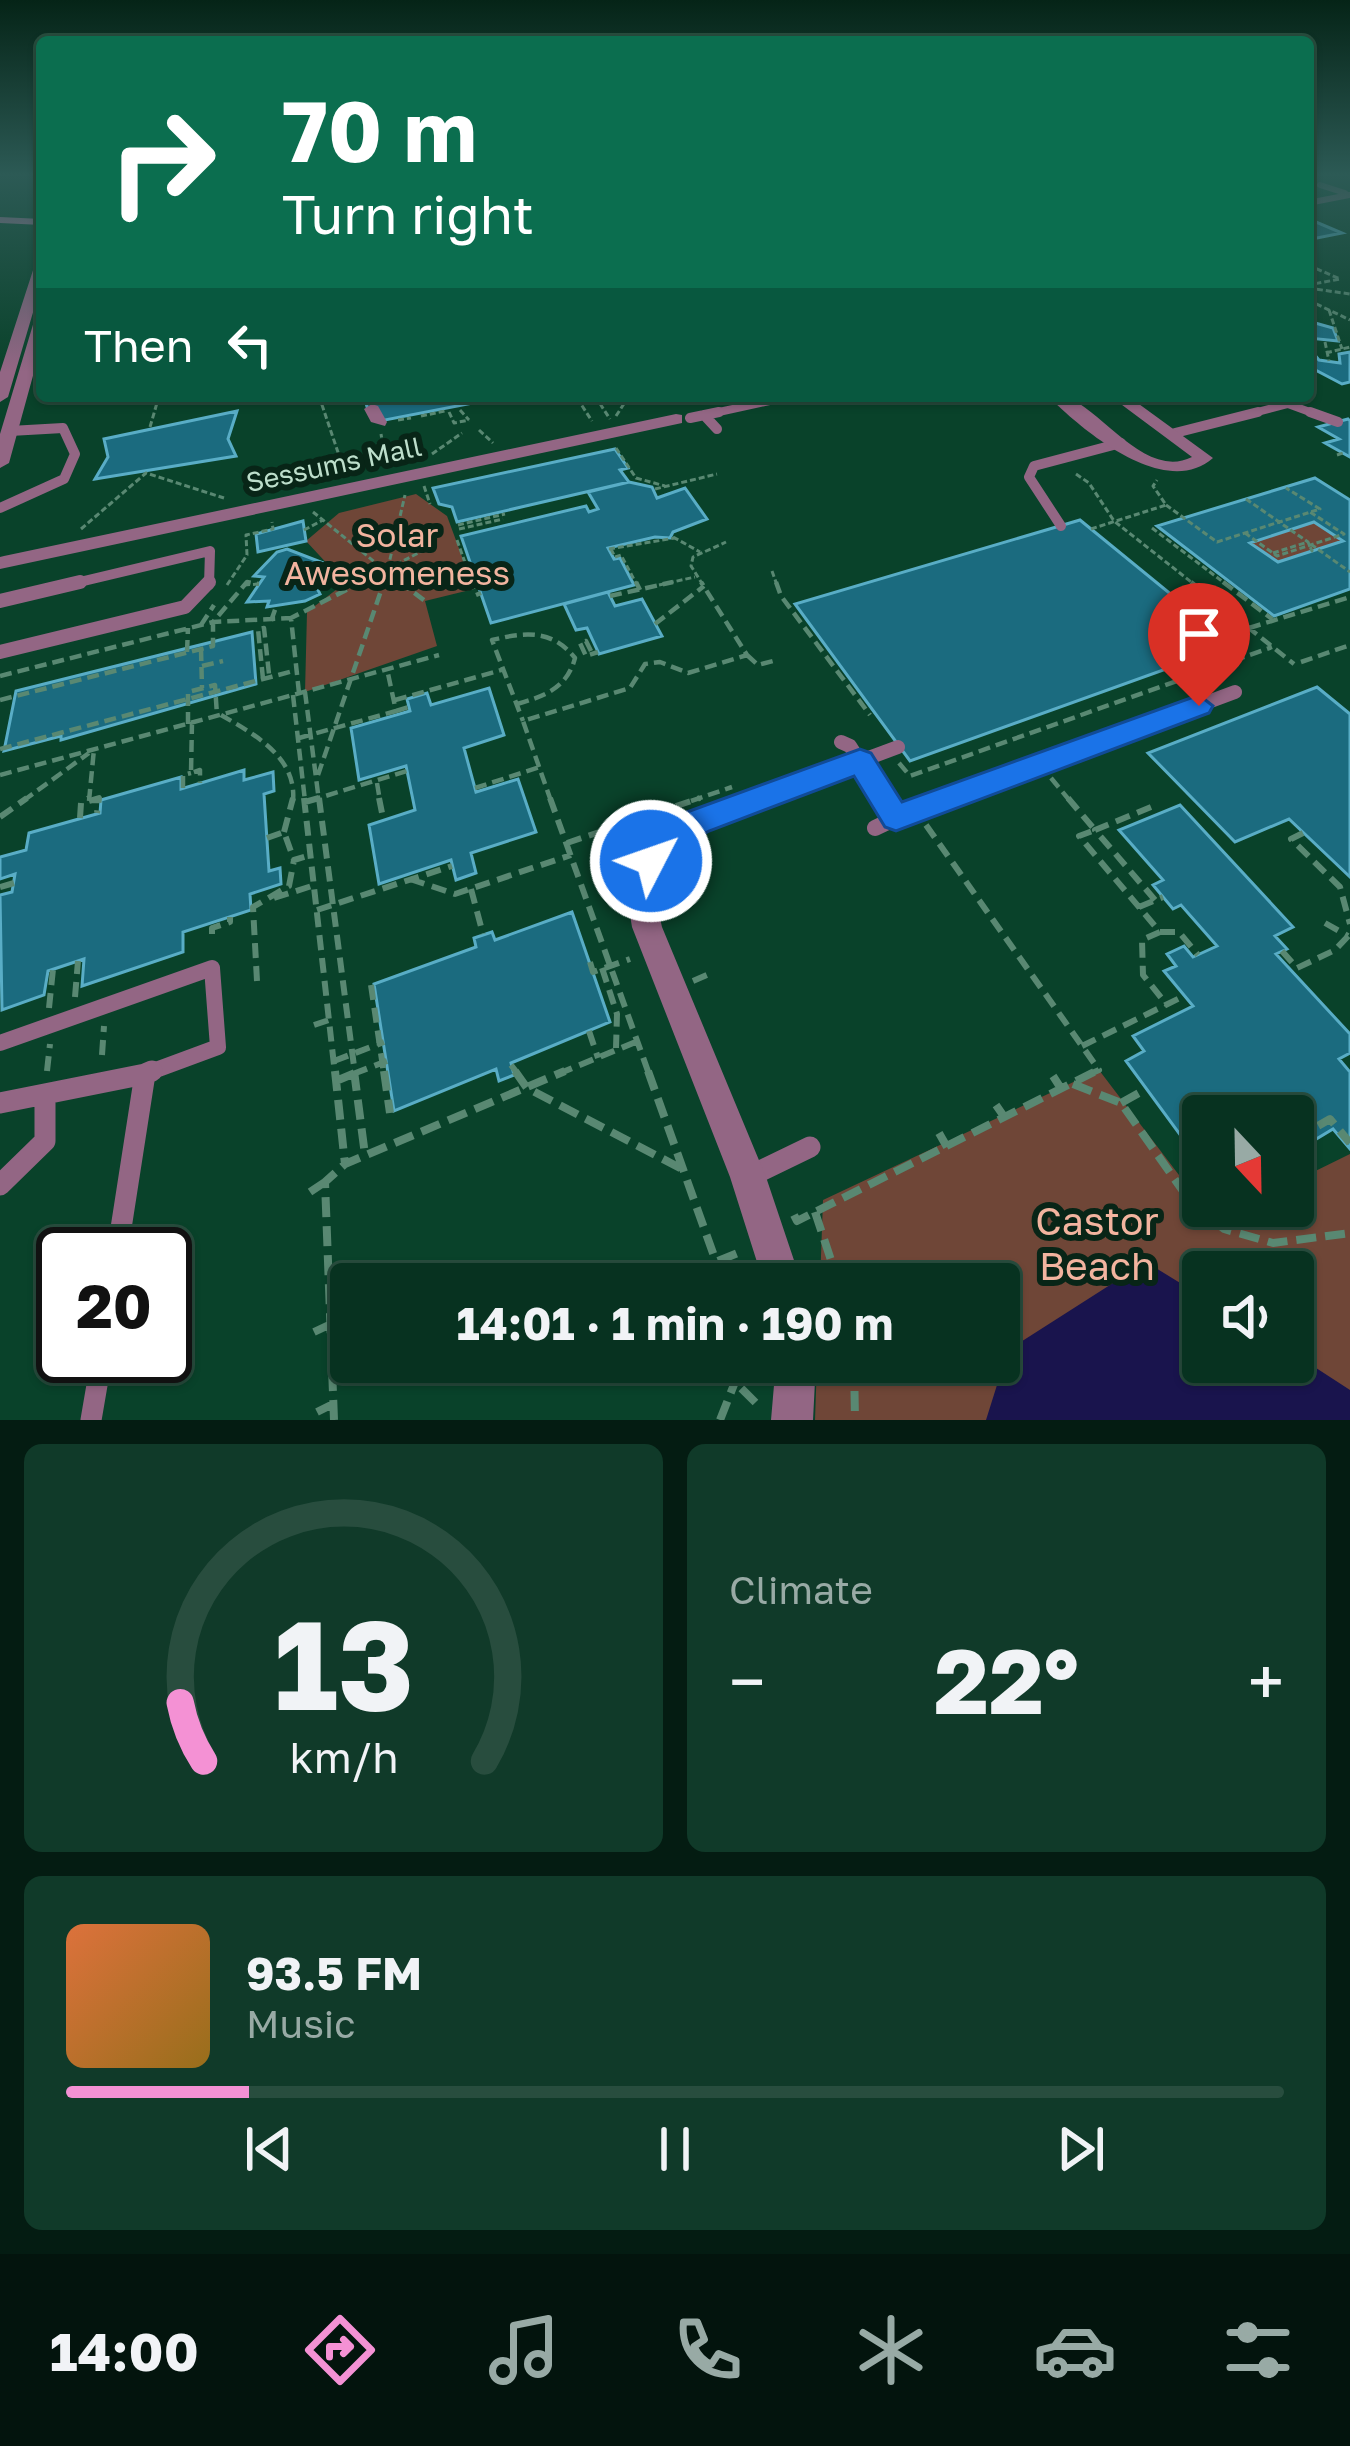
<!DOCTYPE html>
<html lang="en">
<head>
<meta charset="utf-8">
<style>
  body { margin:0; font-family:"Golos Text",sans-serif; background:#103a29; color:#f1f3f6; height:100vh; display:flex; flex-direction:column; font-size:45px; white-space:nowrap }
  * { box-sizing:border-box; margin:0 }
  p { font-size:39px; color:#98aaa5 }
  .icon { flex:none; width:66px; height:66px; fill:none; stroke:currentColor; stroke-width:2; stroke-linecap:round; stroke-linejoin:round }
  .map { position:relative; height:1420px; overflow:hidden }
  .details { display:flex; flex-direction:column; gap:24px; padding:24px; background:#041c12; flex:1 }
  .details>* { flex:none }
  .top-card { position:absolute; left:36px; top:36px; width:1278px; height:366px; border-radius:12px; box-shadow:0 3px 9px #0004,0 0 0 3px #284d3e; background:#0b6e4f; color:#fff; overflow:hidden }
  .needle { width:78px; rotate:158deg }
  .buttons { position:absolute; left:1182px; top:1095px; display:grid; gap:24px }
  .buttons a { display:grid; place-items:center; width:132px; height:132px; border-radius:12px; background:#073220; box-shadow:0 3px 9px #0004,0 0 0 3px #284d3e; font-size:60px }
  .speed { position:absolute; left:36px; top:1227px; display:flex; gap:24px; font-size:60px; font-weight:700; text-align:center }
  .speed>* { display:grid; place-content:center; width:156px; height:156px; border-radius:50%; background:#073220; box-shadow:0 3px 9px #0004,0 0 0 3px #284d3e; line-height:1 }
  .speed .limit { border:6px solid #111; border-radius:18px; background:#fff; color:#111 }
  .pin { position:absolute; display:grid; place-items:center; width:102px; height:102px; color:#fff; margin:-123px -51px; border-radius:50% 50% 50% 0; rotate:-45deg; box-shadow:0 0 12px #0007 }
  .pin .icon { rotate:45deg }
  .me { position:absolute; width:132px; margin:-66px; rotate:49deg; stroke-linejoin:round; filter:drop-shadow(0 0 9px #0008) }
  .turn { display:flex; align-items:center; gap:42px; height:252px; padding:0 48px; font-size:54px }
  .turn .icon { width:156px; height:156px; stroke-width:2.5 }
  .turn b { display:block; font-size:84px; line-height:102px }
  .then { display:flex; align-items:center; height:114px; padding:0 48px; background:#0003; gap:24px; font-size:45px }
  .big { font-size:90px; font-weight:700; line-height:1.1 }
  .details .card { flex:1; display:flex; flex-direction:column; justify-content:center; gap:18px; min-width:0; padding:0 42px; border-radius:18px; background:#103a29 }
  .details .dial { align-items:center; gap:0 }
  .dial svg { height:312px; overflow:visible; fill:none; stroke:#284d3e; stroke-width:7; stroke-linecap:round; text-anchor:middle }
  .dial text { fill:#f1f3f6; stroke:none }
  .song { display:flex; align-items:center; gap:36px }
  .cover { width:144px; height:144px; border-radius:18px; background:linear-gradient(135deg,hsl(20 70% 55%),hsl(40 70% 35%)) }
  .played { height:12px; border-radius:6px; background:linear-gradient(90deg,#f491d4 15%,#284d3e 15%) }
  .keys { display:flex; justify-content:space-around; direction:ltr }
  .heat { display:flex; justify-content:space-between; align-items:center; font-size:66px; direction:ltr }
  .details .tiles { flex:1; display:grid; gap:24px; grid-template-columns:1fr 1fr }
  .card:last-child { grid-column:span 2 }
  .trip { position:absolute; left:330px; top:1263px; width:690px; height:120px; border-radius:12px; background:#073220; box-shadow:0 3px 9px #0004,0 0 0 3px #284d3e; font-weight:700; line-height:120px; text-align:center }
  .tab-bar { display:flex; height:192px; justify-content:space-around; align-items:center; background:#03140d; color:#98aaa5 }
  .tab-bar .icon { width:84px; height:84px }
  .tab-bar .selected { color:#f491d4 }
  .tab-bar b { font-size:54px; color:#f1f3f6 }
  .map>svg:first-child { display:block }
  .green { fill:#6f4637; fill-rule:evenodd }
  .water { fill:#19144d }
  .building { fill:#1b6b7f; stroke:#59adc6; stroke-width:3; fill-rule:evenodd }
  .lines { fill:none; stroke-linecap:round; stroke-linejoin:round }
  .path-far3 { stroke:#598872; stroke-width:3; stroke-dasharray:6 3; stroke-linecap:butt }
  .path-far2 { stroke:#598872; stroke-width:4.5; stroke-dasharray:12 6; stroke-linecap:butt }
  .path-far1 { stroke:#598872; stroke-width:6; stroke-dasharray:15 8; stroke-linecap:butt }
  .path { stroke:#598872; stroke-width:8; stroke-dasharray:20 9; stroke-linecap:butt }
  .lane-far5 { stroke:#936684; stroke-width:6 }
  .lane-far4 { stroke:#936684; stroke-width:8 }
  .lane-far3 { stroke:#936684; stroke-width:10 }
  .lane-far2 { stroke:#936684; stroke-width:14 }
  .lane-far1 { stroke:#936684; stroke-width:16 }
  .lane { stroke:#936684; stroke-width:21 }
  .street { fill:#936684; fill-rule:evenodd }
  .secondary { fill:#c67eaf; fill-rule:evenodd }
  .route { fill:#1a73e8; stroke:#114b97; stroke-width:3 }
  .labels { text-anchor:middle; stroke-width:12; stroke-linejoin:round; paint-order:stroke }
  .far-street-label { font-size:27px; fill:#bddecb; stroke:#082517 }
  .park-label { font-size:33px; fill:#f2b49f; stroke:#082517 }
  .near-park-label { font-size:39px; fill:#f2b49f; stroke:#082517 }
</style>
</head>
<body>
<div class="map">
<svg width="1350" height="1420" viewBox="0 0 1350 1420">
  <rect width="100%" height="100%" fill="#09422a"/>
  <path class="green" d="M416 494 447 516 474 589 425 601 437 646 305 692 307 612 345 583 306 541 339 513Z
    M1314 522 1343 541 1278 562 1250 543Z
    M1099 1070 1214 1221 1244 1206H1293V1182L1350 1154V1420H815L817 1362H999V1284H820L823 1200ZM1203 1272H1293V1362H1203Z"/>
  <path class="water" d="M1146 1262 1203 1297V1362H1293V1353L1350 1390V1420H986L1008 1350Z"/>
  <path class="building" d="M1308 219H1309L1342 233 1312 239Z
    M1308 321 1333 328 1338 341 1308 338Z
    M1308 347 1319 360 1340 363 1339 354 1350 352V382L1342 384 1308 366Z
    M509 396 380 421 368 410 364 397Z
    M237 411 228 439 236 456 95 479 108 457 104 439Z
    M1348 419 1350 421V457L1325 443 1339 439 1318 427Z
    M615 449 628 468 620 470 629 482 457 522 452 507 439 504 433 488Z
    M1315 478 1350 500V589L1274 616 1157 526ZM1314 522 1343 541 1278 562 1250 543Z
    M629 482 652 487 657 498 685 488 707 519 673 532 670 538 655 537 608 548 614 559 620 558 634 585 491 623 461 536 586 506 589 512 598 509 588 492Z
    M1080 520 1233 645 910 761 795 604Z
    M303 521 306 541 258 552 256 534Z
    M287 549 321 562 313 567 334 579 317 588 320 594 305 601 267 607 269 601 247 602 264 577 254 576 277 552Z
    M608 592 615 606 642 599 662 636 599 654 587 628 576 630 564 604Z
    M252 632 256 684 61 740V736L4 751 16 691Z
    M1317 687 1350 714V877L1289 819 1235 842 1148 753Z
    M489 688 504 735 464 748 476 792 518 779 536 832 471 853 476 873 456 880 451 860 379 884 369 825 415 810 406 766 359 780 351 728 410 711 407 699 427 693 431 705Z
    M244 770V780L273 772 274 791 264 794 269 871 280 868 281 884 250 894 251 910 183 932V952L82 986 84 959 48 971 44 995 2 1010 0 895 12 892 15 874 0 879V857L26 850 29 833 100 813 101 800 181 777V789Z
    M1180 805 1293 927 1275 936 1287 949 1276 954 1350 1034V1053L1339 1059 1350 1072V1149L1333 1129 1293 1153V1116H1203V1166L1126 1061 1144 1051 1133 1036 1193 1006 1164 971 1176 966 1167 954 1184 946 1193 957 1217 946 1181 905 1173 909 1153 885 1163 880 1119 830Z
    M572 912 610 1022 511 1063 514 1075 499 1081 496 1069 394 1111 374 984 476 947 474 938 492 932 495 940Z"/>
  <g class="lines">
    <path class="path-far3" d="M1308 265 1340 279 1308 285
      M1308 288 1350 294
      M1308 300 1350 320
      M1329 310 1342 349
      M1325 342 1329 361
      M1326 353 1350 347
      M319 396 346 476
      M470 396 473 402 506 396
      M595 396 610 419
      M824 397 832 404
      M577 398 592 421
      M460 410 469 420
      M449 412 454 423 469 420
      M421 416 445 411
      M616 416 629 396
      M398 420 411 418
      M150 427 159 396
      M479 430 493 443
      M382 440 405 459
      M616 448 636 478 665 486
      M432 454 462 433
      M1337 455 1343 453
      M353 471 382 440 381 434
      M1076 474 1089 483 1114 521 1195 585
      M424 486 430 504
      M655 489 717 474
      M1246 499 1308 542 1312 551V545L1350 572
      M1166 505 1217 542 1320 509 1286 488
      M313 512 387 572 405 495
      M458 525 505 514
      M1152 528 1227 585
      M81 529 146 473 224 498
      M459 529 503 519
      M1091 529 1166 505 1153 486 1157 480
      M304 530 323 520
      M1245 533 1277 556 1344 534 1310 512
      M673 537 700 552
      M457 540 473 585
      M609 549 675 538
      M611 549 615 557 621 555 637 585
      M1273 553 1308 542
      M772 571 777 585
      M227 585 247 555 246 535 273 529 272 522
      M244 585 259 584
      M356 585 432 546
      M383 585 387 572 404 585
      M659 585 695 577
      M703 585 691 566 693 557 726 542"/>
    <path class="path-far2" d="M400 582 425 601
      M472 582 474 589
      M636 582 640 590
      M776 582 781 596 870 715
      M1191 582 1294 664
      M1223 582 1272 619
      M476 595 481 593
      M610 596 673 582
      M271 621 276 607
      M655 624 704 586
      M201 625 214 605
      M1249 628 1350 597
      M201 649 202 688
      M591 651 586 641 580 643 586 656 598 652
      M187 652 188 628
      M747 655 758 665 773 661
      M1301 662 1350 645
      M202 666 223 661
      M0 676 213 622 291 618
      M263 679 258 629 264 628 269 674
      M305 692 319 801
      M299 693 291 618 362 582
      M293 695 305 801
      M0 700 213 646V622L247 582 259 584
      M395 700 505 669
      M517 704C545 696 567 688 575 658 552 629 525 632 492 640L523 721
      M396 711 409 707
      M221 715C254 734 297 757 293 801
      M192 722 191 773 200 770V783
      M188 724V692L215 685 217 715
      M299 738 396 711 387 669
      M0 749 297 670
      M899 763 910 776 1272 647
      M0 775 439 655
      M318 775 384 582
      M1051 778 1070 801
      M377 783 380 801
      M183 788V775L191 773
      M475 788 540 767
      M23 801 89 753
      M89 801 94 749
      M90 801H99
      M309 801 407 771
      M551 801 523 721 630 688 645 664 660 662 688 673 747 655 701 582
      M691 801 732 787"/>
    <path class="path-far1" d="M304 798 335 1074
      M319 798 355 1074
      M379 798 382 813
      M550 798 649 1074
      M1068 798 1095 830 1079 836 1160 932 1142 940 1143 975 1167 1005
      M89 801 99 798 97 813
      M305 802 319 798
      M1151 807 1095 830 1155 900
      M0 817 27 798
      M80 818 81 803 89 798
      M926 825 1099 1070 1090 1074
      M284 832 293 798
      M1303 833 1291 839 1340 887 1350 924
      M267 838 284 832 294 860
      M567 843 700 798
      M410 879 455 894 571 855
      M0 887 14 883
      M471 889 483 934
      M274 898 315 885
      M1139 907 1163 897
      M317 910 452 866
      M1325 923 1348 936
      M1160 932H1179L1198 955
      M212 934V928L230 922V917
      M1282 951 1297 968 1335 950 1350 934
      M590 962 593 972 630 959
      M602 968 617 1014 616 1048
      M257 981 253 907 289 886 294 860 311 855
      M693 981 707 975
      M371 985 384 1074
      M75 997 78 961
      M49 1008 53 969
      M314 1025 329 1020
      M589 1031 598 1058
      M1082 1046 1184 996
      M102 1055 104 1026
      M334 1061 384 1042
      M511 1065 518 1074
      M47 1071 50 1044
      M353 1074 387 1061
      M558 1074 638 1041"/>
    <path class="path" d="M335 1071 345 1164
      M354 1071 365 1155
      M384 1071 390 1113
      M515 1071 527 1088 684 1170
      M648 1071 724 1284
      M1053 1076 1062 1090
      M336 1081 360 1071
      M1073 1084 1121 1103 1190 1201 1224 1229 1273 1243 1350 1233
      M1121 1103 1146 1089
      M996 1105 1005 1118
      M939 1133 947 1147
      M1293 1140 1330 1119 1350 1143
      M310 1192 325 1182
      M1190 1201 1203 1193
      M815 1212 839 1284
      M794 1215 797 1221 1096 1071
      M718 1261 740 1252
      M314 1332 331 1324
      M736 1362 735 1382 759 1406
      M854 1362 855 1420
      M317 1412 333 1404
      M334 1420 325 1182 345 1164 565 1071
      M720 1420 735 1382"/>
    <path class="lane-far5" d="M1320 185 1345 193
      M1308 203 1349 195"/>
    <path class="lane-far4" d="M705 415 793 396
      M1246 415 1288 404 1318 415"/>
    <path class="lane-far3" d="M1310 412 1338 422
      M704 415 717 429
      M690 418 719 412
      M1175 433 1258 412
      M0 508 64 479 75 454 63 428 10 431
      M1061 526 1029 477 1034 466 1121 443
      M67 585 210 551 209 585"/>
    <path class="lane-far2" d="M0 601 80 582
      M0 652 185 607 209 582
      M841 742 850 746 885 801
      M753 801 898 747
      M942 801 1235 692"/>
    <path class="lane-far1" d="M896 818 950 798
      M875 828 896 818 883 798
      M651 861 676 833 761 798
      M0 1043 212 968 218 1047 145 1074"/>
    <path class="lane" d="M145 1074 152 1071
      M0 1103 145 1074 117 1254
      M748 1177 810 1147
      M0 1185 45 1141V1097
      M91 1420 102 1356"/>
    <path class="street" d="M42 257V282L8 397 0 402V372L36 261Z
      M42 314V343L9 463 0 468V434L35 318Z
      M1048 396C1051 396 1064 396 1067 397 1103 411 1146 480 1192 457L1110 396H1128L1213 458C1165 500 1083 431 1048 396Z
      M372 404 378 406 387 422 385 426 371 422 364 409Z
      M676 414 682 415V423L0 569V557L4 556Z
      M651 848 661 852 665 861 656 901 662 927 766 1177 802 1284H764L730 1177 632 927C627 900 630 877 641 852Z
      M776 1362H816L813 1420H771Z"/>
    <path class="secondary" d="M0 217 42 219V225L0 223Z"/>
  </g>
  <linearGradient id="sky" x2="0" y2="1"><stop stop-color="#052417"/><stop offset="0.47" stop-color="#2c5a55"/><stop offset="1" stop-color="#2c5a55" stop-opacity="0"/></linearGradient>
  <rect width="1350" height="372" fill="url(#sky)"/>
  <path class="route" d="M1199 695 1213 706 1209 713 896 831 885 827 854 776 709 831C686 843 673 867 651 876L639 871 635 861 665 823 687 812 860 749 871 753 902 802Z"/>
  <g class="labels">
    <g class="far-street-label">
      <text transform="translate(334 465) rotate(-12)" y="9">Sessums Mall</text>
    </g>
    <g class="park-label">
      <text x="397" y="547">Solar<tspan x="397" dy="38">Awesomeness</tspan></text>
    </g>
    <g class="near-park-label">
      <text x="1097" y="1235">Castor<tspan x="1097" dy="45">Beach</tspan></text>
    </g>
  </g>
</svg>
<div class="buttons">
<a><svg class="needle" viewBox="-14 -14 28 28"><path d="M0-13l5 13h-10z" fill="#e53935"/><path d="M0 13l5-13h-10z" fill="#98aaa5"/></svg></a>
<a><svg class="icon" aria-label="sound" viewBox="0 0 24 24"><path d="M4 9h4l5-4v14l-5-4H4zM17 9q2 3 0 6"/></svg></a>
</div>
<div class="speed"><div class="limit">20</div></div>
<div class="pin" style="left:1199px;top:706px;background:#d93025"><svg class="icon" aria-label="arrive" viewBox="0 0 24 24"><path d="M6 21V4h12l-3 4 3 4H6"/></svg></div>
<svg class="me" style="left:651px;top:861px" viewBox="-20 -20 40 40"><circle r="17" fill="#1a73e8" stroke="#fff" stroke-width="3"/><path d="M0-11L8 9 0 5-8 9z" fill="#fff"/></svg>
<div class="trip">14:01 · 1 min · 190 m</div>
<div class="top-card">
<div class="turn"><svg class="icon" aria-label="right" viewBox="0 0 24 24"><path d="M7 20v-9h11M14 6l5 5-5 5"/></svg><div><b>70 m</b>Turn right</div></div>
<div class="then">Then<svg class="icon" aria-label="left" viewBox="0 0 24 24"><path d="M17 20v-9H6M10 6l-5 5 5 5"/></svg></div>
</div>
</div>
<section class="details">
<div class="tiles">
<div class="card dial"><svg viewBox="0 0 100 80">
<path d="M14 69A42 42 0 1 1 86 69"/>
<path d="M14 69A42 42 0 0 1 8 54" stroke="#f491d4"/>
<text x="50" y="56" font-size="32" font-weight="700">13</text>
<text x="50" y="72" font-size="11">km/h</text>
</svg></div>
<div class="card"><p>Climate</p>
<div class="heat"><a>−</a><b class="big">22°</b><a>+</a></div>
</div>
<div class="card">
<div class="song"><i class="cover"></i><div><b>93.5 FM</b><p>Music</p></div></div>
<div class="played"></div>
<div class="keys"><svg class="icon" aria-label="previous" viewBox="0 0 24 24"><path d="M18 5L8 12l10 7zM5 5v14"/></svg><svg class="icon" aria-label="pause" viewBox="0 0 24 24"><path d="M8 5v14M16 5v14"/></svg><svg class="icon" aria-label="next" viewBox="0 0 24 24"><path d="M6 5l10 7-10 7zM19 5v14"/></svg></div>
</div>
</div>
</section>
<nav class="tab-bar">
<b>14:00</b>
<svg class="icon selected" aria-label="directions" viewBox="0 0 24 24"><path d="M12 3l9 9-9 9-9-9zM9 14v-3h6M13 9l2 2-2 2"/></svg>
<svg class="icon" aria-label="music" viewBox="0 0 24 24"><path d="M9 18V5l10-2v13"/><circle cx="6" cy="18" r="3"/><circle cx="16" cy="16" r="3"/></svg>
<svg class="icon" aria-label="phone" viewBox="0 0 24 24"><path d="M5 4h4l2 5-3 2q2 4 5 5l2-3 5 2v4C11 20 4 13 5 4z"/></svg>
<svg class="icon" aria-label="climate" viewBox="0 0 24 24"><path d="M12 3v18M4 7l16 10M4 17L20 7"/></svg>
<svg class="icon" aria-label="car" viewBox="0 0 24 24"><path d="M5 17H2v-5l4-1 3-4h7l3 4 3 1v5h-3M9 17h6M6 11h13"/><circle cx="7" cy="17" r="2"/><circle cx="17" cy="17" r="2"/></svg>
<svg class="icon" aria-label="filters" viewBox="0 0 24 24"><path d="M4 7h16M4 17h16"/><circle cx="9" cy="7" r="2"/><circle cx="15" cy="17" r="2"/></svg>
</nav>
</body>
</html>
